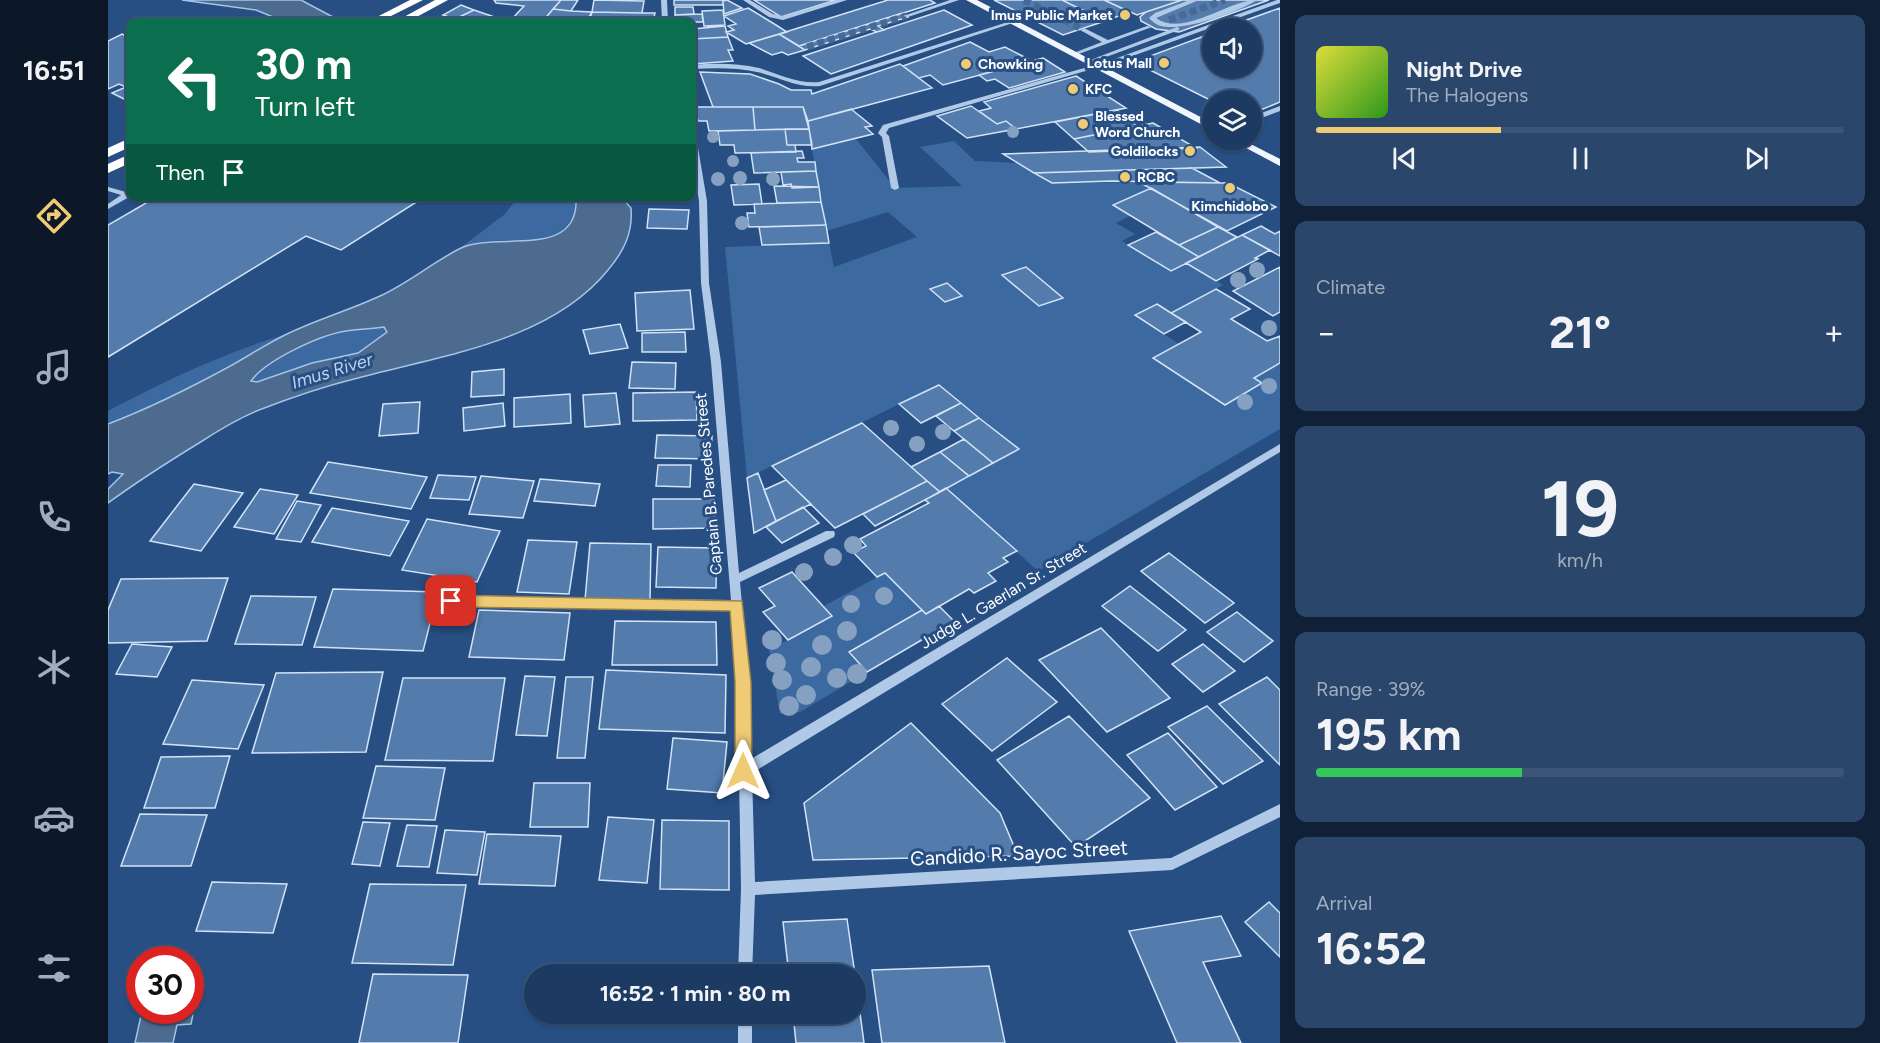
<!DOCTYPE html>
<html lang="en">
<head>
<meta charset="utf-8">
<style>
  body { margin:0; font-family:Figtree,sans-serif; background:#2a466b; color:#f1f3f6; height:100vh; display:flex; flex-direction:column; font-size:22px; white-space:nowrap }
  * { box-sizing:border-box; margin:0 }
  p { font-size:20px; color:#a0adbe }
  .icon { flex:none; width:33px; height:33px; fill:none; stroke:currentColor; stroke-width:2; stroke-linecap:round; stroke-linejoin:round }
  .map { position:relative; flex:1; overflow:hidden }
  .drawer { display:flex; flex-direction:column; gap:15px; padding:15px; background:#102036; width:600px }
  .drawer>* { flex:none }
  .top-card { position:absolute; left:18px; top:18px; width:570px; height:183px; border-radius:12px; box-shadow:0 2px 4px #0004,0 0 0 2px #3b5577; background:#0b6e4f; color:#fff; overflow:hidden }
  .fabs { position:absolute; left:1094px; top:18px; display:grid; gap:12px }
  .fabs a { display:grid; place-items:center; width:60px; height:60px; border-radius:50%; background:#1d3b62; box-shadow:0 2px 4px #0004,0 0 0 2px #3b5577; font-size:30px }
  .speed { position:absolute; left:18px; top:946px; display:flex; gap:12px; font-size:30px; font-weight:700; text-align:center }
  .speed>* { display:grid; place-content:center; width:78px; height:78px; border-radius:50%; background:#1d3b62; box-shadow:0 2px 4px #0004,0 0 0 2px #3b5577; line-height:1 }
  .speed .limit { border:9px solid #d22; background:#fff; color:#111 }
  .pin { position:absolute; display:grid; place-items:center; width:51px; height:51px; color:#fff; margin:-26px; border-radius:12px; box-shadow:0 3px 9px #0006 }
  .me { position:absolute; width:66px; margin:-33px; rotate:0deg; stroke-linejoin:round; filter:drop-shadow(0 0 4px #0008) }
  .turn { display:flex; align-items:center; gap:21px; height:126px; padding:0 30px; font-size:27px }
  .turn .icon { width:78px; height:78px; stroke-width:2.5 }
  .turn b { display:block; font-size:42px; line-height:51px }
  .then { display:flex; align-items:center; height:57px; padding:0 30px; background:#0003; gap:12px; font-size:22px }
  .big { font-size:45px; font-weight:700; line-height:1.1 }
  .drawer .card { flex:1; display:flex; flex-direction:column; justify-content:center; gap:9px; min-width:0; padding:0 21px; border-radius:12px; background:#2a466b }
  .drawer .dial { align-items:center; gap:0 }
  .dial b { font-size:78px; line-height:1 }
  .song { display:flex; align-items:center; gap:18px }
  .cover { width:72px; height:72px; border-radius:9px; background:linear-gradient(135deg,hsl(60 70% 55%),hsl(110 70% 35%)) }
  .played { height:6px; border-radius:3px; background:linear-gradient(90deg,#efcb75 35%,#3b5577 35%) }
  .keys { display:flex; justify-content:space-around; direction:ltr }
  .heat { display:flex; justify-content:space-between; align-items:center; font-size:33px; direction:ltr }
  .charge { height:9px; border-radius:4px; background:linear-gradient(90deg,#34c759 39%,#3b5577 0) }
  .trip { position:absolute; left:416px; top:964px; width:342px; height:60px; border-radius:30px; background:#1d3b62; box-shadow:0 2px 4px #0004,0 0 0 2px #3b5577; font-weight:700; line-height:60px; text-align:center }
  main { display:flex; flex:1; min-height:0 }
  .tabs { display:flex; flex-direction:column; width:108px; justify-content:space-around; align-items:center; background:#0c1827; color:#a0adbe }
  .tabs .icon { width:42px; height:42px }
  .tabs .selected { color:#efcb75 }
  .tabs b { font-size:27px; color:#f1f3f6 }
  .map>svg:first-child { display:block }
  .green { fill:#3b69a0 }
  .water { fill:#4d6a8f; stroke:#a4c4e7; stroke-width:1.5; fill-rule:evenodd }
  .building { fill:#537bac; stroke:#d3e3f6; stroke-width:1.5 }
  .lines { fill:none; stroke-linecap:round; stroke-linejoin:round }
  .minor-tunnel { stroke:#476996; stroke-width:7; stroke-dasharray:7 4; stroke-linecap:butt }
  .minor { fill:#b0c9e7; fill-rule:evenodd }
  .major { fill:#f1f6fd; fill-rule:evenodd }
  .highway { fill:#fff; fill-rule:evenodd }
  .tree { fill:#86a0c2 }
  .route { fill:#efcb75; stroke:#9b844c; stroke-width:1.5 }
  .poi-dot { fill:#efcb75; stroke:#274f83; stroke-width:2 }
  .labels { text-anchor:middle; stroke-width:6; stroke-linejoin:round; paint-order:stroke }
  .far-poi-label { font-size:14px; font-weight:bold; fill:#fff; stroke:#274f83; text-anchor:start }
  .street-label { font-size:16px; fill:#fff; stroke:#274f83 }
  .water-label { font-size:18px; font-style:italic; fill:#bbd3ee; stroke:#274f83 }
  .near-street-label { font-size:20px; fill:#fff; stroke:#274f83 }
</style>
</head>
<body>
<main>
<nav class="tabs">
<b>16:51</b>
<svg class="icon selected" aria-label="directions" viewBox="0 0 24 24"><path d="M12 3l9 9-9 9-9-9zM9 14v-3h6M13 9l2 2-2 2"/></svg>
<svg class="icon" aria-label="music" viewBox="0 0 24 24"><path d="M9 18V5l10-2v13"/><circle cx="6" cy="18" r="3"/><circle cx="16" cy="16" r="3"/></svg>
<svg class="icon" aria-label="phone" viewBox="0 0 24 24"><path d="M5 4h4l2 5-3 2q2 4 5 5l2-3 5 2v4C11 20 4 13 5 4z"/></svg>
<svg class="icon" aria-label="climate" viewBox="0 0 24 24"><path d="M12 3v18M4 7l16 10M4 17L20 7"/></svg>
<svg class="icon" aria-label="car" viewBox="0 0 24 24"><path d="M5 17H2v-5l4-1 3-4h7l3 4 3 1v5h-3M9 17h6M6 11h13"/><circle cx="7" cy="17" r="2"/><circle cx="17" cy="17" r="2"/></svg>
<svg class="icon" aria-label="filters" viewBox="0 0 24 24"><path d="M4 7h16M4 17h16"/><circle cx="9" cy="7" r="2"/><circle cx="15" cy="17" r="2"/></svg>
</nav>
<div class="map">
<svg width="1172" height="1043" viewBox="0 0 1172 1043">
  <rect width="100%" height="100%" fill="#274f83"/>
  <path class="green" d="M748 139 787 188 854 186 812 147 846 141 867 161 910 163 944 183 1031 182 1043 188 1005 205 1022 216 1008 223 1027 234 1014 241 1062 271 1078 263 1115 285 1063 313 1049 304 1027 315 1071 344 1046 358 1117 405 1153 384 1146 378 1172 363V429L930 571 838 488 910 449 831 385 639 478 617 247 721 243 726 267 809 237 780 212 719 231 704 149Z
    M410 197H468L469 211C448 249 420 239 385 241 373 241 363 245 352 248L397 214Z
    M276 327 279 332 250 353 204 363 149 382H142C160 359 210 335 238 331 251 329 263 329 276 327Z
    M178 334 67 395 0 424V411C58 380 116 353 178 334Z
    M777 573 814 610 741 652 759 672 692 712 672 714 661 650 724 616 716 606Z"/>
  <path class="water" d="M74 0H193L223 16 241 22H177L148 10Z
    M468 197H513L523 208C525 233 516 251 500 270 442 342 330 356 246 379 214 387 182 398 151 410 129 419 111 430 91 443 60 462 30 481 0 503V489L15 474 4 472 0 474V424C42 408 84 387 124 365 142 355 160 343 179 334 210 319 242 310 272 296 300 283 324 263 351 249 386 230 472 262 468 197ZM276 327 279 332 250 353 204 363 149 382 143 381C158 360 212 335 238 331 251 329 263 329 276 327Z
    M89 995 83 1024 69 1025 65 1043H27L34 1011H82L83 996Z"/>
  <path class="building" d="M386 0H453L434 22H401L416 6 388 3Z
    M453 0H470L463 11 445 9Z
    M486 0 536 1 534 13 484 12Z
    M566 0H615V5H566Z
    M619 0 634 8 616 14 615 1Z
    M646 0H728L673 17Z
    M780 0H822L827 3 691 46 671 34Z
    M886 0H954L997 21 955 35Z
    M954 0H996L1022 12 997 21Z
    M996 0H1074L1029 15Z
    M1074 0H1161L1071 32 1048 29 1033 21 1032 17 1038 12Z
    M353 5 366 10 347 19 335 15Z
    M567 7H585L586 14 567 15Z
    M640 8 668 25 679 32 638 44 618 32 626 30 620 26 628 24 616 16Z
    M1172 8V102L1143 114V100L1104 101 1026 62 1104 33V68H1143V28H1116Z
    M445 9 463 11 484 12 478 22H434Z
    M366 10 401 22H354L347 19Z
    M615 10 617 25 596 26 594 11Z
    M836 10 864 25 723 74 695 56Z
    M484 12 534 13H547L546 17H542L541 22H481Z
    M794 13 800 17 770 26 776 30 769 32 762 29 697 50 691 46Z
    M594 14 595 22H568L567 15Z
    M617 26 620 37 584 39V29Z
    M14 34 22 38V84L18 87 11 84 0 89V41Z
    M671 34 697 50 680 55 674 52 664 55 641 43Z
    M620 37 625 50H620L625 61 585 64 584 39Z
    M862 42 881 52 897 47 924 61 835 85 822 75 811 78 795 66Z
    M935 58 957 72 901 88 887 79 879 81 871 75Z
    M792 64 824 88 700 121 695 107H605L592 72 642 74 671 84 683 90H703L704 94Z
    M968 76 1018 108 908 129 898 121 889 124 871 111 883 108 876 102Z
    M22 84V102L4 93 18 87Z
    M863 106 889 124 898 121 908 129 859 138 829 116Z
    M587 107H645L647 130 601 131 599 121H590Z
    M645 107H695L701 129 647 130Z
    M743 109 764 126 757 127 765 134 704 149 700 121Z
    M1009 110 1029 126 966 139 947 122Z
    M1045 123 1088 148 981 152 966 139Z
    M677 129 679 145H687L688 152 627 153 626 145H612L610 131Z
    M677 129H701L704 145H679Z
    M1092 147 1118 167 926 173 895 154Z
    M694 151 696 158H689L690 162H707L708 171 646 173 643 153Z
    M1084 168 1112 183 1004 181 944 183 926 173Z
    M708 171 711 187 684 188 683 184 675 185 673 172Z
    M1031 182 1120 183 1168 207 1119 231Z
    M651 184 654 204 626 205 623 185Z
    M666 186 711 187 713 202 669 203Z
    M1043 188 1110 227 1071 245 1005 205Z
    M50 196H318L233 250 198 236 0 357V225Z
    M713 202 718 225 641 227 639 213H647L646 204Z
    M541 209 581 210 579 229 539 228Z
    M718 225 721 243 654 245 651 227Z
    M1153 226 1167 234 1172 231V256L1134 235Z
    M1110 227 1129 237 1091 257 1071 245Z
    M1048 232 1071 245 1091 257 1063 271 1020 245Z
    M1134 235 1162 250 1147 258 1150 259 1108 281 1078 263Z
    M918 267 955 298 931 306 894 275Z
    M1172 267V312L1165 316 1125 291Z
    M839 283 854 296 837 302 822 289Z
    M1108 289 1142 309 1123 319 1159 341 1172 336V363L1146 378 1154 383 1117 405 1045 358 1093 332 1063 313Z
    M582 290 586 329 529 331 527 293Z
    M1049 304 1063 313 1078 322 1056 334 1027 315Z
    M512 324 520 348 482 354 475 330Z
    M577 332 578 352H534V333Z
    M524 362 568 363 567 389 521 388Z
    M396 369V395L363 397 364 372Z
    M831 385 853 403 813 423 791 404Z
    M588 392 589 420 525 421V393Z
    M508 393 512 424 477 427 475 395Z
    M462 394 463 423 406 427V398Z
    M312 402 310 433 271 436 275 404Z
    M395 403 397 426 356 431 355 408Z
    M853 403 871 418 846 431 828 416Z
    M871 418 911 449 885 463 846 431Z
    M754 423 819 481 727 528 664 466Z
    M549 435 604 436 603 459 547 458Z
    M856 439 885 463 861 476 832 452Z
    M832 452 861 476 832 492 803 467Z
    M220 462 319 477 303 509 202 493Z
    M550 465H583L582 487 548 486Z
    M650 473 668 521 646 533 639 478Z
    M330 475 368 477 361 500 322 498Z
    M373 476 426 481 415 518 361 514Z
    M432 479 492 484 487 506 426 501Z
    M678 480 703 504 668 521 656 490Z
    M819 481 832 492 767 526 755 514Z
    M86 484 135 493 93 551 42 541Z
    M838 488 909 551 895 558 900 562 880 573 888 581 866 593 861 589 818 614 777 573 769 577 745 552 758 546 752 539 821 503 817 500Z
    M152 489 190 495 166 534 126 527Z
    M545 499H606L607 528 545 529Z
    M189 501 213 505 193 542 168 539Z
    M695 507 711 523 674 543 658 527Z
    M224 508 301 521 282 556 204 542Z
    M319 519 392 531 369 582 294 570Z
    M420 540 469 542 461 594 409 592Z
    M482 543 543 544 542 600H477Z
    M550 547 609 548 608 588 548 587Z
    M1061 553 1126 603 1097 623 1033 571Z
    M684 572 724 616 680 640 655 612 667 606 651 588Z
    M120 578 99 641 0 643V610L13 579Z
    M1022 586 1078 630 1050 651 994 606Z
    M225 589 330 592 315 651 206 647Z
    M143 596 208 597 194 645 127 644Z
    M831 606 846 621 759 672 741 652 814 610 818 614Z
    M371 610 462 613 456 660 361 657Z
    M1129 612 1165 641 1136 662 1099 632Z
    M507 621 608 622 609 665H504Z
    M993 628 1062 698 999 732 931 660Z
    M24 644 64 647 49 677 8 674Z
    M1095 644 1127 671 1095 692 1064 664Z
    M899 658 949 702 884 751 834 704Z
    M498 670 618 675 617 733 491 729Z
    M275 672 258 752 144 753 168 673Z
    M417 676 447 677 439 736 408 735Z
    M458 677H485L477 758H449Z
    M1159 677 1172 690V765L1111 704Z
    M295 678H397L385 761 277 760Z
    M84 680 156 685 130 749 55 744Z
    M1099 706 1155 761 1115 784 1060 727Z
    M961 716 1042 798 968 847 889 760Z
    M803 723 892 813 910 856 705 860 696 803Z
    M1060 733 1109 787 1067 810 1019 755Z
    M565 738 619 742 614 793 559 789Z
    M122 756 107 808H36L53 757Z
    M268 766 337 768 327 820 255 818Z
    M426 783H482L480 827H422Z
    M32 814 99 815 83 866H13Z
    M500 817 546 820 539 883 491 880Z
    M554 820 621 821V890L552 889Z
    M255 822 282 823 272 866 244 864Z
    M299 825 329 826 321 867 289 866Z
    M337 830 377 832 369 875 329 873Z
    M379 834 453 836 447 886 371 884Z
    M104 882 179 884 165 933 88 931Z
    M262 884 358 885 345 965 244 963Z
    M1161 902 1172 913V957L1137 922Z
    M1113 916 1133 956 1095 962 1133 1043H1069L1021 931Z
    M739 919 747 975H681L675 922Z
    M881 966 897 1043H774L764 970Z
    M265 974 360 975 350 1043H251Z
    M747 976 756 1043H688L685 1014H747Z"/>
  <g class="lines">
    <path class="minor-tunnel" d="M916 0 974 29
      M1061 20 1117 0
      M699 47 798 16"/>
    <path class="minor" d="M553 0H559L560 22H554Z
      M635 0H642L665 14 675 16 729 0H739L675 20 661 17Z
      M842 0H851L800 17 795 16Z
      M1082 0H1091L1048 18C1076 38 1119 0 1149 0 1130 12 1075 32 1053 26 1048 25 1044 21 1041 18L1047 13Z
      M1169 0H1172V3L1005 63 781 128 778 133 781 136 791 188 787 190 783 188 774 137 770 133 775 125 1001 61Z
      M903 21 908 22 712 86C688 88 671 77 649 72 627 67 605 68 584 69V65C606 63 629 63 651 68 672 74 689 84 711 82Z
      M1039 26 1044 27 968 55 963 54 994 42 972 30V28H976L1000 40Z
      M1069 27 1071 28V30L982 63 977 62Z
      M1172 106V111L1143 122V117Z
      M584 134 588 136 599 201 601 283 613 362 631 573 718 531H726L727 534 726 537 632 582 641 682 643 759 1172 444V452L644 773 647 882 1063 858 1172 804V817L1064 870 647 895 644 975H630L633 889 631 775 629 771 631 767 629 682 623 609 343 605 339 604 337 601 339 598 343 597 623 600 603 362 593 283 591 201 584 155Z
      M0 187 18 192 22 191 23 196 0 209V204L13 195 0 191Z
      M630 1014H644V1043H630Z"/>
    <path class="major" d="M858 0H869L1104 123V130Z
      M1123 140H1135L1172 159V166Z"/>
    <path class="highway" d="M302 0H315L271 22H259Z
      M327 0H340L303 20 299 21 294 18Z
      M22 138V147L0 157V148Z
      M22 154V163L0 173V164Z"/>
  </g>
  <g class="tree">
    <circle cx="905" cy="132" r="6"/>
    <circle cx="605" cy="137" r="6"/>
    <circle cx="625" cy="161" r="6"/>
    <circle cx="632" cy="178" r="7"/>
    <circle cx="610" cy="179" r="7"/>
    <circle cx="665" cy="179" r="7"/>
    <circle cx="634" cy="223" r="7"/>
    <circle cx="1149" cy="270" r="8"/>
    <circle cx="1130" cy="280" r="8"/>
    <circle cx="1161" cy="328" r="8"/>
    <circle cx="1161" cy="386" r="8"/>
    <circle cx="1137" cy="402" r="8"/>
    <circle cx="783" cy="428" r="8"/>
    <circle cx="835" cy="432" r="8"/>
    <circle cx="809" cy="444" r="8"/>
    <circle cx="745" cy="545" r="9"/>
    <circle cx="725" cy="557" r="9"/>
    <circle cx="696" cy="572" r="9"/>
    <circle cx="776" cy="596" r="9"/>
    <circle cx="743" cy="604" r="9"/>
    <circle cx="739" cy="631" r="10"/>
    <circle cx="664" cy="640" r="10"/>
    <circle cx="714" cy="645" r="10"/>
    <circle cx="668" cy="663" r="10"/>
    <circle cx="703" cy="667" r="10"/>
    <circle cx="749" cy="674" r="10"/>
    <circle cx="729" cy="678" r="10"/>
    <circle cx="674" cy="680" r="10"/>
    <circle cx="698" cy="695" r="10"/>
    <circle cx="681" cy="706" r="10"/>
  </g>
  <path class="route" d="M343 595 634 601 643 682 644 771 641 776 635 778 630 776 627 771V682L622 611 343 607 338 605 336 601 338 597Z"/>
  <g class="poi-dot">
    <circle cx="1017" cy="15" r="6"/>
    <circle cx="1056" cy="63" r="6"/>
    <circle cx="858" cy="64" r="6"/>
    <circle cx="965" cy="89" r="6"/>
    <circle cx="975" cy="124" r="6"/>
    <circle cx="1082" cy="151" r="6"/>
    <circle cx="1017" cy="177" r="6"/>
    <circle cx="1122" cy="188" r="6"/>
  </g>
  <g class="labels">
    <g class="far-poi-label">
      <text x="1005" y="20" text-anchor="end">Imus Public Market</text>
      <text x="1044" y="68" text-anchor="end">Lotus Mall</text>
      <text x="870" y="69">Chowking</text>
      <text x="977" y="94">KFC</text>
      <text x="987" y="121">Blessed<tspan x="987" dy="16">Word Church</tspan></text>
      <text x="1070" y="156" text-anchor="end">Goldilocks</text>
      <text x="1029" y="182">RCBC</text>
      <text x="1122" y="211" text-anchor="middle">Kimchidobo</text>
    </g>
    <g class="street-label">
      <text transform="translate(600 484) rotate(-95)" y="6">Captain B. Paredes Street</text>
      <text transform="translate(895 595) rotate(-31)" y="6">Judge L. Gaerlan Sr. Street</text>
    </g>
    <g class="water-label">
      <text transform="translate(224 371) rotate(-17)" y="6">Imus River</text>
    </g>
    <g class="near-street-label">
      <text transform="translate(911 853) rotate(-3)" y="7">Candido R. Sayoc Street</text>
    </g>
  </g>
</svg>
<div class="fabs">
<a><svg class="icon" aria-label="sound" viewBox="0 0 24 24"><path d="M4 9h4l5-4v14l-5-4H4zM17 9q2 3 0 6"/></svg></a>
<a><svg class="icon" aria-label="layers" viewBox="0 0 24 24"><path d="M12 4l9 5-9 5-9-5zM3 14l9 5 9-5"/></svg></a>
</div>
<div class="speed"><div class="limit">30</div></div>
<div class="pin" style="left:343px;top:601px;background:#d93025"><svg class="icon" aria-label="arrive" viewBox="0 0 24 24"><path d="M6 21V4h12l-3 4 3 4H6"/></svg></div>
<svg class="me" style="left:635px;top:771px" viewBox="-20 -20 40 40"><path d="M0-17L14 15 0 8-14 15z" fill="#efcb75" stroke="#fff" stroke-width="4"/></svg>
<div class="trip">16:52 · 1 min · 80 m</div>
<div class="top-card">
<div class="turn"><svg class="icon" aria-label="left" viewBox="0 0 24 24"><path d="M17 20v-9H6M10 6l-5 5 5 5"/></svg><div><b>30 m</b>Turn left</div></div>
<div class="then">Then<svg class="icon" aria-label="arrive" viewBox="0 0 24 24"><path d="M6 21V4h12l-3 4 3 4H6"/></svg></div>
</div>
</div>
<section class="drawer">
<div class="card">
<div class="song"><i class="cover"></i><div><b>Night Drive</b><p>The Halogens</p></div></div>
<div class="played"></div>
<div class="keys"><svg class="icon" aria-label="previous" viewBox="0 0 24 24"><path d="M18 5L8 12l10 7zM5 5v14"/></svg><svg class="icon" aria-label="pause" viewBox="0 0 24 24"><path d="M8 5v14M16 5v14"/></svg><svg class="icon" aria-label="next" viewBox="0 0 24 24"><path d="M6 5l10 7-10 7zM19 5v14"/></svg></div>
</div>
<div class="card"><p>Climate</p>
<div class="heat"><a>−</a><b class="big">21°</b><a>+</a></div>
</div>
<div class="card dial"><b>19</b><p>km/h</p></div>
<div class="card"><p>Range · 39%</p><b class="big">195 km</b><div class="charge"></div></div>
<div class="card"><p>Arrival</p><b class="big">16:52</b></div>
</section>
</main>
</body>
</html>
